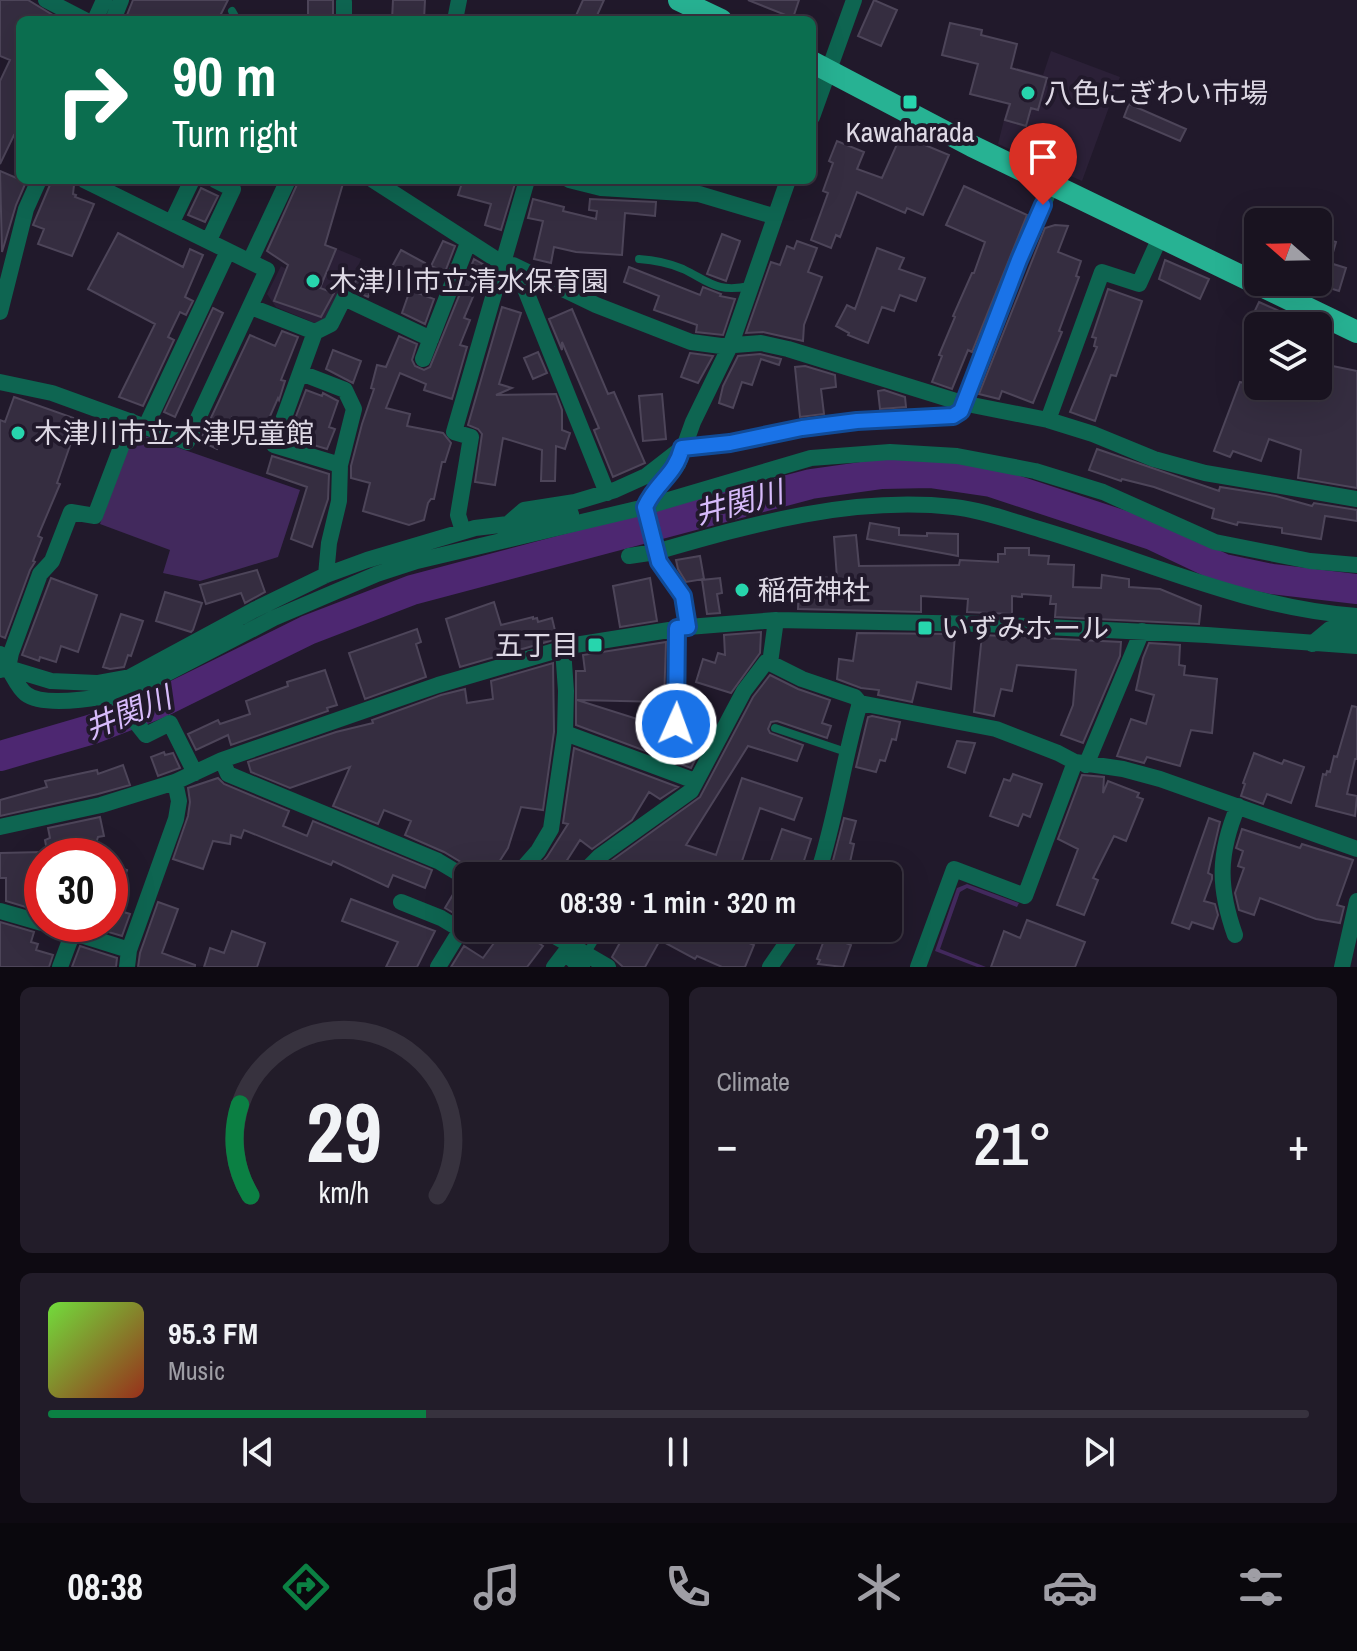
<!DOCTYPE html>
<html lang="en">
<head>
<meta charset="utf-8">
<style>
  body { margin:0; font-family:"Archivo Narrow","Noto Sans JP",sans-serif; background:#221c29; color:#f1f3f6; height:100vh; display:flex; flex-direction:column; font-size:30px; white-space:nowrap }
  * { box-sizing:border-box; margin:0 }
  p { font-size:26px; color:#9f9ea5 }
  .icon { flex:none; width:44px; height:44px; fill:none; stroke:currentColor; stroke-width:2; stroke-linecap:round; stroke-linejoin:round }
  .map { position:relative; height:967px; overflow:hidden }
  .side { display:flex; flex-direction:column; gap:20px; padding:20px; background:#0e0a12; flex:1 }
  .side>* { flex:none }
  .banner { position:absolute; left:16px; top:16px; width:800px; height:168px; border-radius:12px; box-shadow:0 8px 32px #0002,0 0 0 2px #37323e; background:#0b6e4f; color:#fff; overflow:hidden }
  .needle { width:52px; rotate:290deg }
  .controls { position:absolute; left:1244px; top:208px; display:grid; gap:16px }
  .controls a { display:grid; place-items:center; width:88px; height:88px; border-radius:12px; background:#191320; box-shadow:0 8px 32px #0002,0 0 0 2px #37323e; font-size:40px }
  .speed { position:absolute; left:24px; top:838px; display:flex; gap:16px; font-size:40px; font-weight:700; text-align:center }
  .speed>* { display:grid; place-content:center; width:104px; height:104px; border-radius:50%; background:#191320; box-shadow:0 8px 32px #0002,0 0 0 2px #37323e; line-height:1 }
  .speed .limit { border:12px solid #d22; background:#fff; color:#111 }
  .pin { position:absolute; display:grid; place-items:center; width:68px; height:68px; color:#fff; margin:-82px -34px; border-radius:50% 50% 50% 0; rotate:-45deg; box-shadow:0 0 8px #0007 }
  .pin .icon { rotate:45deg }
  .me { position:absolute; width:88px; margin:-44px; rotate:2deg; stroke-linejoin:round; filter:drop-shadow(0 0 6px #0008) }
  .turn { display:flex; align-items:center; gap:28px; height:168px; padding:0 24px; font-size:36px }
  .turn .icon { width:104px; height:104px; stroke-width:2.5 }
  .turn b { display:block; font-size:56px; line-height:68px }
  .big { font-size:60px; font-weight:600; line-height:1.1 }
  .side .tile { flex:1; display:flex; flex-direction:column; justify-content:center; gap:12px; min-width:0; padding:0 28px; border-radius:12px; background:#221c29 }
  .side .dial { align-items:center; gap:0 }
  .dial svg { height:208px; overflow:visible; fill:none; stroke:#37323e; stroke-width:7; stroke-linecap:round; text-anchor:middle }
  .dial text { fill:#f1f3f6; stroke:none }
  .song { display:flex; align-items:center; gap:24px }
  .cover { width:96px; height:96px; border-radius:12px; background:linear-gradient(135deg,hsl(100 70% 55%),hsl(10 70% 35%)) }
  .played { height:8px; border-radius:4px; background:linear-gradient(90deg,#0b8043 30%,#37323e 30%) }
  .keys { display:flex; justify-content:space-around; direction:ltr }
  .heat { display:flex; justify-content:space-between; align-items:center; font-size:44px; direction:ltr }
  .side .tiles { flex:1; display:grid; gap:20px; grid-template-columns:1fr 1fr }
  .tile:last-child { grid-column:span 2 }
  .trip { position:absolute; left:454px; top:862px; width:448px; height:80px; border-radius:12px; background:#191320; box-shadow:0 8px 32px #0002,0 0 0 2px #37323e; font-weight:600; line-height:80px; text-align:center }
  .tabs { display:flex; height:128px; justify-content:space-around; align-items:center; background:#0a080d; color:#9f9ea5 }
  .tabs .icon { width:56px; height:56px }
  .tabs .selected { color:#0b8043 }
  .tabs b { font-size:36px; color:#f1f3f6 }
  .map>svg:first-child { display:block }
  .built { fill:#2b2037 }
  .green { fill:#42295d }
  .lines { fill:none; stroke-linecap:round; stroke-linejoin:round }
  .river { stroke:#4d2771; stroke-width:30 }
  .building { fill:#352d40; stroke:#4d4559; stroke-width:2 }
  .service { stroke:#0e6551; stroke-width:8 }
  .minor { stroke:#0e6551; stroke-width:16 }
  .trunk { stroke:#27b293; stroke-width:22 }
  .route-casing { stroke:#114b97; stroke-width:20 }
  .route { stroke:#1a73e8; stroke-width:14 }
  .poi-dot { fill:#27d5ad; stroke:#21192b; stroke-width:3 }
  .labels { text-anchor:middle; stroke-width:8; stroke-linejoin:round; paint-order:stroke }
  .poi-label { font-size:28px; fill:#ddd8e4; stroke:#21192b; text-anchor:start }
  .water-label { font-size:30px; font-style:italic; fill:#d7bbfb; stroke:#21192b }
</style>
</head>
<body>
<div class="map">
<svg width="1357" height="967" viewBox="0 0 1357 967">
  <rect width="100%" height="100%" fill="#21192b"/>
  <path class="built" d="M1051 51 1120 77 1082 181 998 144 1017 68 1043 75Z
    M303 235 361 259 347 294 327 321 317 324 276 307 267 294 281 266 290 271Z"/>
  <path class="green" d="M133 432 300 490 278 557 200 581 163 573 170 550 100 524Z
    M967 884 1019 903 1017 907 967 888 960 892 940 949 986 967H977L935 951 957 888Z"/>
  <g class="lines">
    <path class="river" d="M0 756 93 729 160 703 308 630 412 590 811 484 882 474 930 473 991 482 1152 535 1224 569 1272 579 1357 589"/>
  </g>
  <path class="building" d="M0 0H28L61 20H20V138L14 135 0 164V81L10 60 0 56Z
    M133 0H228L218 20H125Z
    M308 0H333V20H308Z
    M393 0H425L424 20H392Z
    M583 0H604L595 20H574Z
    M748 0H799L793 18Z
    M874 0 897 10 881 46 858 36Z
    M950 23 982 30 981 35 1017 44 1011 68 1047 78 1038 110 1031 108 1026 126 1005 120 1010 104 970 94 978 64 942 55Z
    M1129 104 1186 129 1180 141 1124 117Z
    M901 135 949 155 923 215 907 208 905 213 857 192 840 237 836 235 831 248 811 240 828 193 823 191 833 163 829 161 837 141 864 152 857 169 882 178Z
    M0 171 26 182 16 205 2 252Z
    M52 180 74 185 73 194 76 195 75 197 94 204 72 256 38 244 44 229 33 225Z
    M299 180H344L325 245 336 249 320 288 334 293 321 317 274 301 288 265 267 251Z
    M463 180H516L501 230 485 225 491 204 458 195Z
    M964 186 1027 215 972 352 968 350 952 389 932 382 942 356 939 355 955 317 953 316 972 273H974L985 242 946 225Z
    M201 188 218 196 205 222 188 215Z
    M533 199 564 207 563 211 596 219 597 211 589 210 590 199 656 202 655 216 625 213 622 255 576 252 554 247 551 263 534 259 543 221 528 218Z
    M1055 225 1068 226 1058 252 1081 261 1076 276 1079 277 1059 331 1062 332 1033 403 1002 391 999 399 979 394 1045 228Z
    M118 233 183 267 190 249 203 255 185 297 193 301 186 315 180 312 168 337 174 340 143 406 119 397 155 324 88 289Z
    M722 234 740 241 726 281 707 274Z
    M1324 239 1336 242 1330 263 1346 268 1339 291 1323 286 1321 292 1318 291V259Z
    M443 241 455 246 445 272 431 266Z
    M797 241 817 248 808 272 822 277 804 325 803 341 763 332 746 333 771 262 780 265 787 246 794 249Z
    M877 248 904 258 899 269 925 278 916 301 900 295 894 311 882 307 868 343 848 335 849 333 836 326 847 305 855 309Z
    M401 250 425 263 414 285 389 272Z
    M474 259 486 266 464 318 470 320 460 345 467 347 452 399 424 390 426 384 400 373 386 408 410 414 407 426 443 433 451 443 445 462H442L434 499H431L428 503 424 520 409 525 363 511 370 483 351 478V466L362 424 374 389 371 388 377 365 386 367 399 336 417 344 412 360 415 366 424 370 430 367Z
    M1165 260 1209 279 1200 299 1159 279Z
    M362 266 378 272 368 297 352 290Z
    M629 267 700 295 703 287 721 294 720 296 735 299 723 335 696 332 697 325 654 310 659 296 624 282Z
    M1108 289 1142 301 1116 376 1111 375 1095 421 1070 412 1097 347 1094 346 1096 338 1092 337Z
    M410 290 434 299 425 324 402 313Z
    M1259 302 1288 315 1282 326 1251 319Z
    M502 307 521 313 499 384 512 388 496 395 556 394 562 410V430L570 433 565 449 556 446 555 481H541L542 450 503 438 495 485 475 482 482 434 478 429 468 425Z
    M213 308 223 313 175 417 164 412Z
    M572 309 608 394 614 392 645 463 613 477 594 430 599 428 562 342V350L549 319Z
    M282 331 298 337 281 380 285 381 279 400 278 398 264 430 232 417 217 449 200 441 250 335 275 346Z
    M333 350 361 361 353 383 326 369Z
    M538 352 547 373 533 379 524 358Z
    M690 353 713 356 698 383 681 377Z
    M760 354 781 359 779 365 761 359 752 385 742 382 733 408 719 403 723 386 738 356Z
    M1318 363 1357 371V488L1298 478 1301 450 1269 439 1261 461 1233 451 1230 457 1214 451 1240 382 1256 386H1278L1277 390 1318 401Z
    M805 366 835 375 836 387 821 389 824 414 800 417 795 367Z
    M306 390 322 396 323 393 338 401 329 427 335 429 327 449 293 439 290 432Z
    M884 390 905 397 906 407 880 409 878 391Z
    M662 394 666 439 643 441 639 396Z
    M14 397 85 422 79 439 73 437 57 483 60 484 38 536 42 538 33 561 35 562 30 570 5 638 0 636V420L5 422Z
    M1097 449 1219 491 1220 487 1276 496 1312 506 1314 503 1357 510V521L1325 516 1321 539 1282 533V528L1238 522 1237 525 1212 518 1214 509 1154 487 1122 479 1121 481 1089 470Z
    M272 456 329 474 328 499 312 547 291 539 307 487 267 473Z
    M870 523 899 528V535L927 536V533L958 534V556L867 539Z
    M856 535 859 566 959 565 960 560 998 562V554H1005V548H1029V555L1049 556 1048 564 1074 565 1073 587 1101 588 1102 575 1129 579V587L1160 589 1201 606 1199 624 1055 617 1056 604H1050L1051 596 1022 594V597L1012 596V614L967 612 968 599 921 596V612L798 609 799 584H813V577L837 578 834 537Z
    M700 556 704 579 686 582 678 569 676 560Z
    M257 570 265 592 245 603 241 593 206 604 200 585Z
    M51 578 97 595 78 652 61 646 56 662 40 657 39 661 22 655Z
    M650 578 657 621 620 627 613 586Z
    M720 578 722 593 717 594 720 613 707 614 702 580Z
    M165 592 202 603 193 630 191 632 156 621Z
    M494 602 501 625 533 617V619L537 618 538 622 552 618 557 639 460 667 446 619Z
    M121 614 143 621 131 656 128 655 124 667 110 669 103 667Z
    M417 629 421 642 416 644 426 677 365 699 349 653Z
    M761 632 760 653 731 693 696 682 703 659 715 663 718 653 725 655 724 635Z
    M857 633 955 634 951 689 917 682 912 702 878 695 879 690 861 688 837 679 839 659 853 661Z
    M982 635 1121 642 1120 656 1083 743 1061 735 1073 705 1076 670 1017 665 1012 691 1001 689 994 716 974 712Z
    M666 642 664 702 577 700 666 728 673 739 700 750 691 768 576 725V671H585L583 655Z
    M1149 643 1180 645 1179 665 1185 666 1184 675 1217 679 1212 733 1191 730 1180 766 1147 757 1144 763 1117 756 1131 719 1146 724 1154 695 1136 690 1143 658Z
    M553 663 554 732 543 810 521 807 508 848 490 876H478L474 870 444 852 405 835 411 821 384 810 378 824 333 806 350 767 290 788 251 772 248 762 336 732 373 723 372 720 441 695 465 689 467 703 493 699 491 681Z
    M325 670 337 705 327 708 328 711 231 745 228 735 196 750 188 734 218 720 220 724 250 714 246 701 288 686 287 682Z
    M770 675 798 689 830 700 822 723 831 726 827 738 777 721 771 722 768 729 770 733 803 745 797 761 748 746 686 845 716 855 742 778 802 798 794 820 760 808 742 861 737 867 738 876H596L607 864 700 797 753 697Z
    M1352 706 1357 707V759H1355L1347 794 1357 796 1355 816 1316 806 1323 774 1326 775 1327 771 1330 772 1334 756 1337 757Z
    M872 716 900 722 896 740 892 739 885 761 880 760 876 772 856 767 868 717Z
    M957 741 975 743 965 773 948 767Z
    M574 748 678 787 660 799 649 792 632 820 592 849 580 840 564 865 571 869 569 876H531L547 857 568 824 563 823Z
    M164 752 165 755 173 753 180 768 158 776 151 757Z
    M1254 753 1282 764 1284 760 1304 767 1291 803 1267 794 1263 804 1241 796 1245 784 1243 783Z
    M123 765 130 785 98 794 0 816V800L47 787 45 781 97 770 98 774Z
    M1013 774 1042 784 1030 817 1023 814 1018 826 990 816 1004 779 1010 781Z
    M1082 775 1104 777 1103 793 1108 781 1139 793 1137 797 1143 799 1126 841 1114 836 1093 878 1098 880 1084 915 1057 905 1078 849 1058 839Z
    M218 778 224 784 289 811 283 826 307 836 313 821 432 870 425 888 393 875 388 887 333 861 331 865 244 830 241 838 231 835 230 844 213 841 203 869 173 859 188 816 190 802 188 788Z
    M100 817 104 836 98 837 92 856H48L45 840 50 838 48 828Z
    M844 818 856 821 850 843 854 844 847 876H829Z
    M1209 818 1220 822 1208 873 1212 875V879L1204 901 1215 904 1218 915 1213 929 1192 922 1189 929 1172 923Z
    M782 829 811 839 799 876H776L774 870 769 866Z
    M1242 829 1300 848 1302 844 1353 860 1337 905 1344 907 1340 923 1316 919 1260 898 1254 915 1239 910 1235 893 1244 868 1238 866 1243 851 1236 848Z
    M42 852V912L6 901V878H0V853Z
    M110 864 127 870 114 909 130 914 122 936 95 928 97 924H110Z
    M458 886 468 890V904L457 915 445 908Z
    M351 899 435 931 417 967H386L398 942 342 921Z
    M158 902 178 909 162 953 195 965V967H138L140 953Z
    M1027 920 1085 942 1075 967H991L1004 931 1020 938Z
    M0 922 34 932 31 942 38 944 36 950 53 955 49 967H0Z
    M505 928H530L533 935 531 938 543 946 527 967H451L464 946 483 958Z
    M628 928H703L727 941 730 935 754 945 745 967H722L697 956 695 959 660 940 645 967H623L612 957Z
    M232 931 265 943 257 967H204L210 948 224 953Z
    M826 935 851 945 843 967 818 964 820 960 817 959Z
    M80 946 117 958 116 967H72Z"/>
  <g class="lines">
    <path class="service" d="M232 11 237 20
      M639 259C655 260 669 263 683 269 710 282 716 293 750 286
      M775 728 846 752
      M586 954 602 928"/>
    <path class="minor" d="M46 0 85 20
      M95 20 104 0
      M113 20 121 0
      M344 20V2
      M455 20 459 0
      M812 117 854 0
      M373 180 505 265H513L596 305 691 342 721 346 761 343 788 349 962 403 1048 420 1093 434 1154 459 1205 473 1357 499
      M569 180 601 188 699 194 773 216
      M172 222 192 180
      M209 240 233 189 215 180
      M250 261 288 180
      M517 269 607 493
      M251 307 315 332 274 445 340 465 339 501 329 543 326 575
      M0 312 26 209 39 180
      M315 332 331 324 344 298 431 339
      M423 359 468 243
      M301 373 345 390 354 409 340 465
      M0 382 52 393 187 442 267 270 84 180
      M1048 420 1102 272 1139 284 1161 235
      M146 426 228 251
      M508 524 571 514
      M463 531 458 515 471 437 454 432 527 180
      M629 556 656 552C753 524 851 496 954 507 983 510 1014 522 1042 530 1147 561 1246 608 1357 616
      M688 627 683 596 659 562 645 507 660 482 671 474 678 464 693 422 731 344 788 180
      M677 628 676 724 678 729 715 744
      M1312 644 1330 629 1357 630
      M0 654 8 668 51 681 97 683 130 677 254 610 326 575 367 560 475 528 508 524 524 510 575 502 615 490 646 476 682 448 730 443 802 428 857 421 953 416 961 411 1019 260 1052 184
      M770 663 802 679 855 697 860 703
      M8 668 11 653 40 574 52 561 71 512 95 516 131 421
      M0 670 8 668C14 677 18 688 26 694 45 709 115 696 137 689L274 618 377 574 417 561 645 507 811 458 890 452 957 456 1035 471 1103 492 1215 542 1310 561 1357 565
      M115 696 146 735 170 723 195 773
      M565 733 695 781
      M222 760 228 774 438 861 468 879
      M1086 765 1142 631
      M0 827 101 805 175 782 222 760 438 685 575 645 688 627 776 620 984 624 1207 635 1357 646
      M748 870 765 876
      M516 876 538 851 551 829 565 733 566 691 563 649
      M580 876 600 856 691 791 744 691 766 662 770 663 776 620
      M817 876C836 820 843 760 860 703L996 729 1058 753 1075 762 1123 769 1160 779 1357 849
      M401 902 441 918 461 930
      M0 911 42 923
      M46 924 129 950
      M541 928 608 967
      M1235 935C1218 887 1218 854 1238 806
      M567 945C566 956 574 962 582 967
      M60 967 73 932
      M127 967 129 950 176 819 179 801 175 782
      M438 967 468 918
      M554 967 567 950
      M770 967 797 928
      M918 967 954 869 1025 896 1075 762
      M1342 967 1357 901"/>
    <path class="trunk" d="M679 0 721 20
      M812 62 972 146 1357 332"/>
  </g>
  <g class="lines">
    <defs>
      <path id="route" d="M676 724 677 628 688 627 683 596 659 562 645 507C657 481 675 476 682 448L730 443 802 428 857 421 953 416 961 411 1019 260 1043 205"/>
    </defs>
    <use href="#route" class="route-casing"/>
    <use href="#route" class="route"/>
  </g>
  <g class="poi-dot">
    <circle cx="1028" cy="93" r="8"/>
    <rect x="902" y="94" width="16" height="16" rx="4"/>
    <circle cx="313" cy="281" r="8"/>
    <circle cx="18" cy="433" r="8"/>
    <circle cx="742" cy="590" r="8"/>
    <rect x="917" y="620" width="16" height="16" rx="4"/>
    <rect x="587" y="637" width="16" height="16" rx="4"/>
  </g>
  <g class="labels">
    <g class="poi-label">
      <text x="1044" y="103">八色にぎわい市場</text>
      <text x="910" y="142" text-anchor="middle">Kawaharada</text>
      <text x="329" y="291">木津川市立清水保育園</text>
      <text x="34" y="443">木津川市立木津児童館</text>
      <text x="758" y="600">稲荷神社</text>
      <text x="941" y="638">いずみホール</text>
      <text x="579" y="655" text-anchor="end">五丁目</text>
    </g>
    <g class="water-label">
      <text transform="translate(739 503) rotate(-15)" y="10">井関川</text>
      <text transform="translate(128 713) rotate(-22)" y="10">井関川</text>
    </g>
  </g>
</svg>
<div class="controls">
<a><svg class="needle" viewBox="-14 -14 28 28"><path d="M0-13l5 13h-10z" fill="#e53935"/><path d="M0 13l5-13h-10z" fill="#9f9ea5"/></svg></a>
<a><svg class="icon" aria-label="layers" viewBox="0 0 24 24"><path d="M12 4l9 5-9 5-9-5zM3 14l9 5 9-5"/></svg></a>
</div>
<div class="speed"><div class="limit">30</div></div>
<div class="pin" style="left:1043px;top:205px;background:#d93025"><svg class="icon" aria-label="arrive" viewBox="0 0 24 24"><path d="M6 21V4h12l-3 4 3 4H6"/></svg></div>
<svg class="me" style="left:676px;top:724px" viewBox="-20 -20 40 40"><circle r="17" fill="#1a73e8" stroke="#fff" stroke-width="3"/><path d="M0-11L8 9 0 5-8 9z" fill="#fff"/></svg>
<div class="trip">08:39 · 1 min · 320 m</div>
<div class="banner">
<div class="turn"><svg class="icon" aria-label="right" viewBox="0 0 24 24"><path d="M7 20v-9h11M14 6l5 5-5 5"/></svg><div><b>90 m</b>Turn right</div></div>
</div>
</div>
<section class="side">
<div class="tiles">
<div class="tile dial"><svg viewBox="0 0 100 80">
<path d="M14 69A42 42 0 1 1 86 69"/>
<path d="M14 69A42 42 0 0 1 10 34" stroke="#0b8043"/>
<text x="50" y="56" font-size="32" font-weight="700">29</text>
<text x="50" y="72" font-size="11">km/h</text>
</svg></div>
<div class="tile"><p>Climate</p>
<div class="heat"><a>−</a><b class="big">21°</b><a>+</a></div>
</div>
<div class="tile">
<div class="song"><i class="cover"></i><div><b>95.3 FM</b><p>Music</p></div></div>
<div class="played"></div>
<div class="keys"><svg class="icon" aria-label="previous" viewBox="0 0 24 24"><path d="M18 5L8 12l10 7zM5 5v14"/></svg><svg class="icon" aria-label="pause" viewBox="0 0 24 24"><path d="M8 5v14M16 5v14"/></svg><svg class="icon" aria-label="next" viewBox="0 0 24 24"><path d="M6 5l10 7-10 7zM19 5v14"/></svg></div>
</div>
</div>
</section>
<nav class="tabs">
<b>08:38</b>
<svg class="icon selected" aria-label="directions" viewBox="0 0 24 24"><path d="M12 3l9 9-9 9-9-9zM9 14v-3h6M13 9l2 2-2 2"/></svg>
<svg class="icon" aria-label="music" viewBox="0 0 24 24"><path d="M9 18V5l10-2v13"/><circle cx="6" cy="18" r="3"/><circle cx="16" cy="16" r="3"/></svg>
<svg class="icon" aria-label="phone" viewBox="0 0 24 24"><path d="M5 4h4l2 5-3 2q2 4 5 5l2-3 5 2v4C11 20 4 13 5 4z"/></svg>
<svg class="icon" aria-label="climate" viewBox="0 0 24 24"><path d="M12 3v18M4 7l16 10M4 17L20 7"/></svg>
<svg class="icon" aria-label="car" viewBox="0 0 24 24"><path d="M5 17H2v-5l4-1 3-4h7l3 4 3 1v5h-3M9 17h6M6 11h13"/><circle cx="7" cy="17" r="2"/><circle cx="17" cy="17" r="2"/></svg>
<svg class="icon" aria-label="filters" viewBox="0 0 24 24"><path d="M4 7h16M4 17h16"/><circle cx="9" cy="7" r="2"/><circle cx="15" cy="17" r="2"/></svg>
</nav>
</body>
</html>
